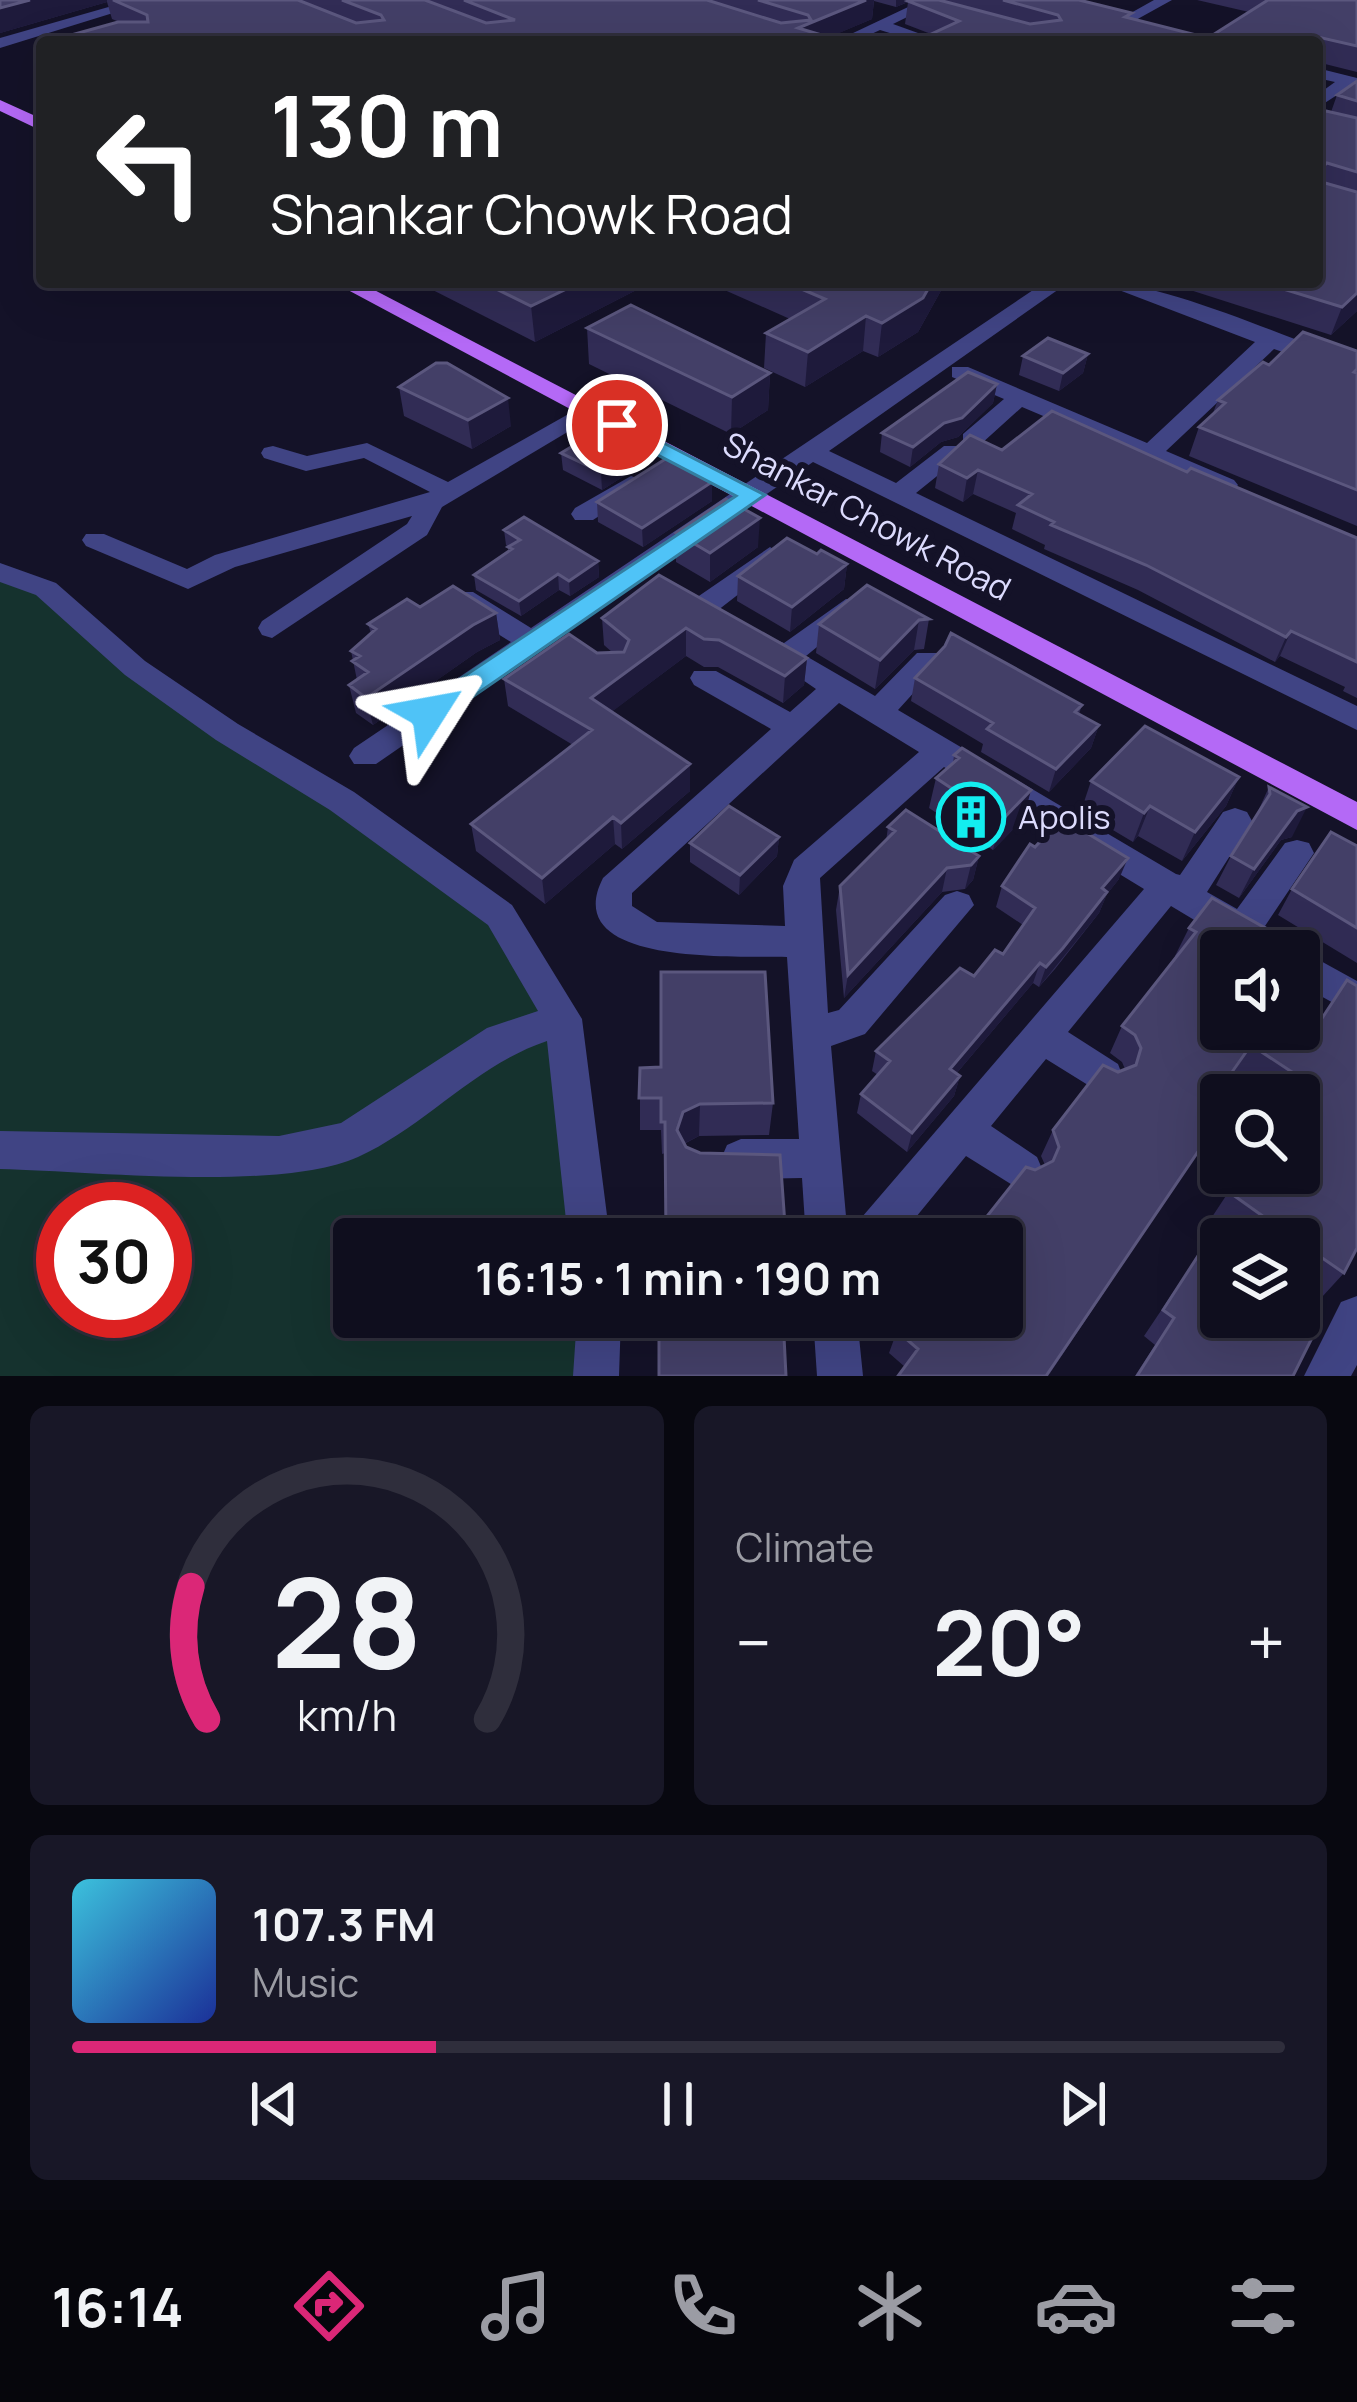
<!DOCTYPE html>
<html lang="en">
<head>
<meta charset="utf-8">
<style>
  body { margin:0; font-family:Manrope,sans-serif; background:#181727; color:#f1f3f6; height:100vh; display:flex; flex-direction:column; font-size:45px; white-space:nowrap }
  * { box-sizing:border-box; margin:0 }
  p { font-size:39px; color:#9b9ca4 }
  .icon { flex:none; width:66px; height:66px; fill:none; stroke:currentColor; stroke-width:2; stroke-linecap:round; stroke-linejoin:round }
  .map { position:relative; height:1376px; overflow:hidden }
  .sheet { display:flex; flex-direction:column; gap:30px; padding:30px; background:#080810; flex:1 }
  .sheet>* { flex:none }
  .guide { position:absolute; left:36px; top:36px; width:1287px; height:252px; border-radius:12px; box-shadow:0 12px 48px #0002,0 0 0 3px #2f2e3c; background:#202124; color:#fff; overflow:hidden }
  .fabs { position:absolute; left:1200px; top:930px; display:grid; gap:24px }
  .fabs a { display:grid; place-items:center; width:120px; height:120px; border-radius:12px; background:#0f0e1e; box-shadow:0 12px 48px #0002,0 0 0 3px #2f2e3c; font-size:60px }
  .speed { position:absolute; left:36px; top:1182px; display:flex; gap:24px; font-size:60px; font-weight:700; text-align:center }
  .speed>* { display:grid; place-content:center; width:156px; height:156px; border-radius:50%; background:#0f0e1e; box-shadow:0 12px 48px #0002,0 0 0 3px #2f2e3c; line-height:1 }
  .speed .limit { border:18px solid #d22; background:#fff; color:#111 }
  .pin { position:absolute; display:grid; place-items:center; width:102px; height:102px; color:#fff; margin:-51px; border:6px solid #fff; border-radius:50%; box-shadow:0 3px 12px #0007 }
  .me { position:absolute; width:132px; margin:-66px; rotate:56deg; stroke-linejoin:round; filter:drop-shadow(0 0 9px #0008) }
  .turn { display:flex; align-items:center; gap:42px; height:252px; padding:0 36px; font-size:54px }
  .turn .icon { width:156px; height:156px; stroke-width:2.5 }
  .turn b { display:block; font-size:84px; line-height:102px }
  .big { font-size:90px; font-weight:700; line-height:1.1 }
  .sheet .tile { flex:1; display:flex; flex-direction:column; justify-content:center; gap:18px; min-width:0; padding:0 42px; border-radius:18px; background:#181727 }
  .sheet .dial { align-items:center; gap:0 }
  .dial svg { height:312px; overflow:visible; fill:none; stroke:#2f2e3c; stroke-width:7; stroke-linecap:round; text-anchor:middle }
  .dial text { fill:#f1f3f6; stroke:none }
  .song { display:flex; align-items:center; gap:36px }
  .cover { width:144px; height:144px; border-radius:18px; background:linear-gradient(135deg,hsl(190 70% 55%),hsl(230 70% 35%)) }
  .played { height:12px; border-radius:6px; background:linear-gradient(90deg,#db2777 30%,#2f2e3c 30%) }
  .keys { display:flex; justify-content:space-around; direction:ltr }
  .heat { display:flex; justify-content:space-between; align-items:center; font-size:66px; direction:ltr }
  .sheet .tiles { flex:1; display:grid; gap:30px; grid-template-columns:1fr 1fr }
  .tile:last-child { grid-column:span 2 }
  .trip { position:absolute; left:333px; top:1218px; width:690px; height:120px; border-radius:12px; background:#0f0e1e; box-shadow:0 12px 48px #0002,0 0 0 3px #2f2e3c; font-weight:700; line-height:120px; text-align:center }
  .menu { display:flex; height:192px; justify-content:space-around; align-items:center; background:#06060c; color:#9b9ca4 }
  .menu .icon { width:84px; height:84px }
  .menu .current { color:#db2777 }
  .menu b { font-size:54px; color:#f1f3f6 }
  .map>svg:first-child { display:block }
  .green { fill:#15322e; fill-rule:evenodd }
  .lines { fill:none; stroke-linecap:round; stroke-linejoin:round }
  .minor { fill:#404484; fill-rule:evenodd }
  .major { fill:#b469f6; fill-rule:evenodd }
  .wall { fill:#312c55 }
  .shaded-wall { fill:#1e1a3b }
  .building { fill:#433f67; stroke:#5b577e; stroke-width:3 }
  .route { fill:#4fc3f7; stroke:#337fa1; stroke-width:3 }
  .labels { text-anchor:middle; stroke-width:12; stroke-linejoin:round; paint-order:stroke }
  .street-label { font-size:33px; fill:#dcdbfd; stroke:#141228 }
  .poi-label { font-size:33px; fill:#dcdbfd; stroke:#141228; text-anchor:start }
</style>
</head>
<body>
<div class="map">
<svg width="1357" height="1376" viewBox="0 0 1357 1376">
  <rect width="100%" height="100%" fill="#141228"/>
  <path class="green" d="M0 572 46 589 135 668 500 915 563 1019 589 1239H354V1317H599L596 1376H0ZM63 1209H165V1311H63Z"/>
  <g class="lines">
    <path class="minor" d="M133 0H155L0 48V38Z
      M923 0H942L893 24 943 42H919L880 30 854 42H834Z
      M1154 0H1172L1125 26 1113 23Z
      M1317 68 1357 78V88L1351 86 1317 108V95L1335 82 1317 78Z
      M1045 282H1069L829 451 896 483 944 446H962V456L916 493 1357 706V730L813 462 376 764H354L349 756 354 748 511 642 453 606 449 599 453 592H473L531 628Z
      M1098 282C1165 282 1289 339 1357 363V378L1274 349 1166 451 1234 480 1238 485 1234 490 1225 493 1022 407 981 444H963V434L1004 399 952 377V367H968L1147 443 1255 342Z
      M588 403 600 410 596 415 442 507 427 535 272 638 262 635 258 628 262 621 407 524 412 516 235 567 188 589 86 546 82 540 86 534H104L187 569 215 555 430 492 364 458 306 471 264 458 261 453 264 448 273 446 307 456 367 443 448 482Z
      M631 476 640 479 644 484 640 489 593 520H575L571 514 575 508Z
      M770 547 783 556 780 562 713 614H693L689 607 693 600Z
      M0 563 56 583 145 661 238 724 354 792 512 905 582 1019 610 1239H568L547 1041C475 1065 426 1126 358 1157 280 1192 91 1171 0 1169V1131L279 1136 341 1123 487 1028 538 1011 488 925 330 810 216 740 125 675 36 595 0 582Z
      M846 599 856 601 860 608 856 615 806 656 875 696 917 653H937L942 660 937 667 898 710 1176 874 1180 875 1223 812 1235 808 1247 812 1252 821 1207 892 1237 909 1285 843 1297 840 1309 843 1314 853 1265 926 1289 940 1294 951H1246L1171 906 1068 1032 1118 1064 1123 1077 1118 1090 1104 1095 1046 1059 991 1126 1037 1157 1043 1171 1037 1185 1022 1191 966 1156 898 1239H850L856 1224 1144 889 944 767 820 878 828 1013 839 1010 945 895 957 891 969 895 974 905 865 1034 831 1046 848 1239H806L802 1178 741 1179 727 1173 721 1159 727 1145 741 1139H799L787 957C742 955 557 968 603 878L771 729 694 685 690 678 694 671H716L790 712 816 689 756 648 771 638 784 643ZM839 703 919 752 794 860 783 886 785 926 657 922 632 906V893Z
      M1299 949 1357 981V1016L1299 984V951H1295Z
      M1357 1296V1365L1351 1376H1304L1341 1302Z
      M577 1317H621L619 1376H573Z
      M813 1317H857L863 1376H817Z"/>
    <path class="major" d="M0 100 42 119V131L0 111Z
      M333 282H359L1357 802V830Z"/>
  </g>
  <path class="wall" d="M0 0H1079L1131 18 1208 38 1249 12 1197 0H1357V72L1317 62V42H914L931 34 905 24 908 2 896 7 874 1 872 19 829 37 119 22 112 19 107 2 0 33Z
    M1357 81V311L1331 335 1187 289 1189 282H1317V118L1331 112 1337 95Z
    M417 282H652L535 342Z
    M720 282H960L943 287 918 332 878 357 863 351 805 387 764 368 766 333 790 319 720 288Z
    M587 328 770 373 768 410 731 434 589 364Z
    M1357 351V526L1189 456 1199 427 1213 413 1218 400 1269 365Z
    M1088 354 1083 373 1059 391 1019 375 1023 356Z
    M997 384 993 403 958 437 941 442 910 467 880 452 882 433Z
    M399 387 511 426 472 449 404 416Z
    M615 443 643 447V464L602 490 563 470 561 453Z
    M1002 450 1187 472 1357 538V698L1343 691 1345 687 1280 656 1275 662 1138 590 1044 549 1045 545 1012 529 1016 513 973 494 963 502 935 488 939 464Z
    M712 501 643 547 598 522 597 502Z
    M504 530 598 561 599 577 570 596 559 590 521 616 476 590 474 575 509 552 508 547 506 545Z
    M676 533 758 547 710 582 676 562Z
    M817 554 847 564 844 589 790 632 737 601 738 576Z
    M659 575 807 658 804 685 783 703 718 667H704L686 656 611 712 690 764V791L622 849 615 844 545 904 476 851 471 824 573 745 508 706 504 679 597 653H613L604 645 602 618Z
    M420 607 496 613 500 640 477 652 373 725 356 713 349 685 357 680 351 651 371 633 368 624Z
    M929 619 924 649 914 650 875 689 816 653 819 624Z
    M915 678 1082 705 1079 714 1099 725 1091 748 1049 792 981 752 983 744 911 701Z
    M954 755 1031 790 1023 819 993 850 929 808 936 778 953 763Z
    M1239 777 1226 806 1182 861 1138 836 1133 842 1081 811 1091 781Z
    M1269 787 1292 837 1281 840 1239 898 1216 885 1231 856 1255 818Z
    M888 827 979 856 973 880 965 889 942 892 844 998 836 910 840 886 886 841Z
    M779 837 777 856 739 895 690 862V843Z
    M1357 846V963L1278 915 1292 889Z
    M1035 847 1119 879 1107 894 1099 913 1055 969 1039 987 1033 983 956 1074 960 1076 954 1096 907 1152 857 1113 861 1094 878 1075 872 1071 876 1051 1003 954 1023 925 996 907 1002 886Z
    M1189 928 1306 951 1299 963V951L1221 1029H1299L1344 1273 1322 1297 1299 1280V1239H1243L1212 1217 1241 1173 1299 1095H1269L1234 1072 1203 1116 1216 1125 1048 1376H898L905 1367 889 1353 897 1331 1035 1170 1045 1165 1041 1156 1053 1130 1118 1072 1125 1069 1122 1062 1110 1053 1122 1026 1176 957 1175 956Z
    M640 1068 773 1103 769 1135 699 1136 684 1144 686 1147 662 1154 661 1130H640Z
    M1207 1242 1293 1376H1135L1155 1345 1144 1336Z"/>
  <path class="shaded-wall" d="M30 0H107V2L0 33V8Z
    M866 0H874L872 19 818 42 798 28Z
    M896 0H912L896 7Z
    M581 282H652L535 342 531 306Z
    M932 282H960L943 287 918 332 878 357 882 323Z
    M1357 293V311L1331 335 1342 307Z
    M866 316 863 351 805 387 808 352Z
    M1088 354 1083 373 1059 391 1063 373Z
    M770 373 768 410 731 434 732 397Z
    M997 384 993 403 958 437 941 442 910 467 913 447Z
    M508 398 511 426 472 449 468 420Z
    M643 447V464L602 490 601 472Z
    M978 470 973 494 963 502 967 478Z
    M712 482V501L643 547 642 528Z
    M760 518 758 547 710 582V553Z
    M598 561 599 577 570 596 569 581Z
    M847 564 844 589 790 632 792 607Z
    M558 574 559 590 521 616 519 601Z
    M496 613 500 640 477 652 373 725 366 698 473 625Z
    M919 620 914 650 875 689 880 660Z
    M686 628V656L593 726 591 698Z
    M1291 631 1280 656 1275 662 1286 637Z
    M807 658 804 685 783 703 785 676Z
    M1099 725 1091 748 1049 792 1056 769Z
    M690 764V791L622 849 621 823Z
    M1239 777 1226 806 1182 861 1195 832Z
    M1031 790 1023 819 993 850 1001 821Z
    M1150 806 1138 836 1133 842 1144 813Z
    M1307 807 1292 837 1281 840 1239 898 1254 869 1297 811Z
    M613 817 615 844 545 904 542 878Z
    M779 837 777 856 739 895 740 875Z
    M979 856 973 880 965 889 971 865Z
    M1128 858 1119 879 1107 894 1099 913 1039 987 1046 967 1102 888Z
    M947 868 942 892 844 998 848 975Z
    M1040 963 1033 983 944 1088 950 1069Z
    M1251 1045 1234 1072 1186 1141 1202 1115Z
    M960 1076 954 1096 907 1152 912 1133Z
    M700 1104 699 1136 683 1144 677 1130 683 1112Z
    M1216 1125 1048 1376H1046Z"/>
  <path class="building" d="M0 0H30L0 8Z
    M113 0H298L356 23 384 20 381 15 342 0H425L486 23 515 20 464 0H707L781 23 811 20 808 15 758 0H866L798 28 845 42H46L118 22H148L147 15Z
    M911 0H939L1030 24 1061 20 1058 15 1003 0H1079L1132 13 1125 17 1208 38 1268 0H1357V46L1318 37 1309 42H914L959 21 908 1Z
    M1357 81V101L1337 95Z
    M1326 111 1357 118V172L1327 163 1322 167 1325 183 1357 192V293L1342 307 1260 282H1317V118Z
    M482 282H581L531 306Z
    M785 282H932L923 298 882 323 866 316 808 352 766 333 825 299Z
    M631 305 770 373 732 397 587 328Z
    M1303 332 1357 351V369L1354 372 1357 373V490L1199 427 1225 403 1218 400 1263 362 1269 365Z
    M1048 338 1088 354 1063 373 1023 356Z
    M436 363H447L508 398 468 420 399 387Z
    M968 372 997 384 962 418 944 423 913 447 882 433Z
    M1052 411 1187 472 1191 468 1357 538V662L1291 631 1286 637 1146 565 1051 525 1054 522 1018 505 1032 494 978 470 967 478 939 464 970 435 1002 450Z
    M596 432 615 443 624 437 643 447 601 472 561 453Z
    M667 458 712 482 642 528 597 502Z
    M726 499 760 518 710 553 676 533Z
    M524 517 598 561 569 581 558 574 519 601 474 575 512 549 508 547 520 540 504 530Z
    M787 538 817 554 821 550 847 564 792 607 738 576Z
    M659 575 807 658 785 676 719 640 704 639 686 628 591 698 690 764 621 823 613 817 542 878 471 824 592 730 504 679 569 634 597 653 624 652 629 640 602 618Z
    M867 585 929 619 919 620 880 660 819 624Z
    M453 586 496 613 473 625 366 698 349 685 368 672 352 661 360 656 351 651 376 629 368 624 407 599 420 607Z
    M951 633 1082 705 1075 712 1099 725 1056 769 987 729 993 723 915 678 945 646Z
    M1145 726 1239 777 1195 832 1150 806 1144 813 1091 781Z
    M962 748 1031 790 1001 821 936 778 959 758 954 755Z
    M1269 787 1307 807 1297 811 1254 869 1231 856 1270 794Z
    M729 806 779 837 740 875 690 843Z
    M906 810 979 856 971 865 947 868 848 975 840 886 895 831 888 827Z
    M1062 818 1128 858 1102 888 1107 892 1063 948 1046 967 1040 963 950 1069 960 1076 912 1133 861 1094 890 1061 876 1051 960 968 974 976 995 950 1003 954 1035 908 1002 886 1030 844 1035 847Z
    M1331 832 1357 846V928L1292 889Z
    M1212 898 1306 951 1299 962V951H1221V1029H1299V1025L1303 1028 1306 1023 1315 1029 1347 980 1357 986V1248L1344 1273 1299 1242V1239H1295L1229 1192 1241 1173H1299V1095H1294L1304 1080 1251 1045 1202 1115 1216 1125 1046 1376H898L918 1349 897 1331 907 1317H1002V1239H969L1026 1167 1035 1170 1053 1161 1059 1147 1053 1130 1103 1065 1118 1072 1136 1065 1141 1048 1135 1035 1122 1026 1196 932 1189 928Z
    M661 972H765L773 1103 700 1104 683 1112 677 1130 686 1147 700 1153 780 1155 786 1239H666L665 1122H661V1098H639L640 1068 661 1067Z
    M1207 1242 1221 1252V1317H1284L1312 1338 1293 1376H1137L1174 1318 1163 1310Z
    M659 1317H783L786 1376H659Z"/>
  <path class="route" d="M617 419 765 495 439 720H419L415 713 419 706 736 496 610 430V420Z"/>
  <defs>
    <symbol id="building-ring" viewBox="-11 -11 22 22"><circle r="9.5" fill="#141228" stroke="#13eef0" stroke-width="1.5"/><path d="M-4-6H4V6H1V3H-1V6H-4ZM-2.5-4.3h1.7v1.8h-1.7ZM.8-4.3h1.7v1.8H.8ZM-2.5-1h1.7V.8h-1.7ZM.8-1h1.7V.8H.8Z" fill="#13eef0"/></symbol>
  </defs>
  <g fill-rule="evenodd">
    <use href="#building-ring" x="933" y="779" width="76" height="76"/>
  </g>
  <g class="labels">
    <g class="street-label">
      <text transform="translate(867 516) rotate(28)" y="12">Shankar Chowk Road</text>
    </g>
    <g class="poi-label">
      <text x="1018" y="829">Apolis</text>
    </g>
  </g>
</svg>
<div class="fabs">
<a><svg class="icon" aria-label="sound" viewBox="0 0 24 24"><path d="M4 9h4l5-4v14l-5-4H4zM17 9q2 3 0 6"/></svg></a>
<a><svg class="icon" aria-label="search" viewBox="0 0 24 24"><circle cx="10" cy="10" r="6"/><path d="M15 15l6 6"/></svg></a>
<a><svg class="icon" aria-label="layers" viewBox="0 0 24 24"><path d="M12 4l9 5-9 5-9-5zM3 14l9 5 9-5"/></svg></a>
</div>
<div class="speed"><div class="limit">30</div></div>
<div class="pin" style="left:617px;top:425px;background:#d93025"><svg class="icon" aria-label="arrive" viewBox="0 0 24 24"><path d="M6 21V4h12l-3 4 3 4H6"/></svg></div>
<svg class="me" style="left:429px;top:713px" viewBox="-20 -20 40 40"><path d="M0-17L14 15 0 8-14 15z" fill="#4fc3f7" stroke="#fff" stroke-width="4"/></svg>
<div class="trip">16:15 · 1 min · 190 m</div>
<div class="guide">
<div class="turn"><svg class="icon" aria-label="left" viewBox="0 0 24 24"><path d="M17 20v-9H6M10 6l-5 5 5 5"/></svg><div><b>130 m</b>Shankar Chowk Road</div></div>
</div>
</div>
<section class="sheet">
<div class="tiles">
<div class="tile dial"><svg viewBox="0 0 100 80">
<path d="M14 69A42 42 0 1 1 86 69"/>
<path d="M14 69A42 42 0 0 1 10 35" stroke="#db2777"/>
<text x="50" y="56" font-size="32" font-weight="700">28</text>
<text x="50" y="72" font-size="11">km/h</text>
</svg></div>
<div class="tile"><p>Climate</p>
<div class="heat"><a>−</a><b class="big">20°</b><a>+</a></div>
</div>
<div class="tile">
<div class="song"><i class="cover"></i><div><b>107.3 FM</b><p>Music</p></div></div>
<div class="played"></div>
<div class="keys"><svg class="icon" aria-label="previous" viewBox="0 0 24 24"><path d="M18 5L8 12l10 7zM5 5v14"/></svg><svg class="icon" aria-label="pause" viewBox="0 0 24 24"><path d="M8 5v14M16 5v14"/></svg><svg class="icon" aria-label="next" viewBox="0 0 24 24"><path d="M6 5l10 7-10 7zM19 5v14"/></svg></div>
</div>
</div>
</section>
<nav class="menu">
<b>16:14</b>
<svg class="icon current" aria-label="directions" viewBox="0 0 24 24"><path d="M12 3l9 9-9 9-9-9zM9 14v-3h6M13 9l2 2-2 2"/></svg>
<svg class="icon" aria-label="music" viewBox="0 0 24 24"><path d="M9 18V5l10-2v13"/><circle cx="6" cy="18" r="3"/><circle cx="16" cy="16" r="3"/></svg>
<svg class="icon" aria-label="phone" viewBox="0 0 24 24"><path d="M5 4h4l2 5-3 2q2 4 5 5l2-3 5 2v4C11 20 4 13 5 4z"/></svg>
<svg class="icon" aria-label="climate" viewBox="0 0 24 24"><path d="M12 3v18M4 7l16 10M4 17L20 7"/></svg>
<svg class="icon" aria-label="car" viewBox="0 0 24 24"><path d="M5 17H2v-5l4-1 3-4h7l3 4 3 1v5h-3M9 17h6M6 11h13"/><circle cx="7" cy="17" r="2"/><circle cx="17" cy="17" r="2"/></svg>
<svg class="icon" aria-label="filters" viewBox="0 0 24 24"><path d="M4 7h16M4 17h16"/><circle cx="9" cy="7" r="2"/><circle cx="15" cy="17" r="2"/></svg>
</nav>
</body>
</html>
